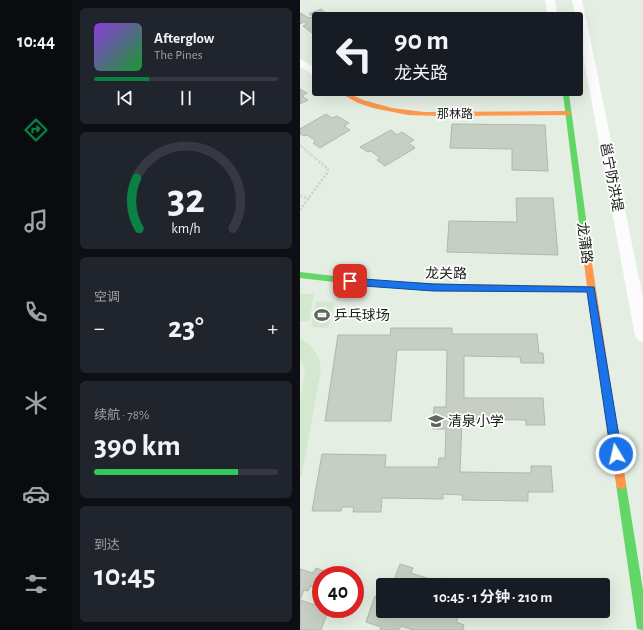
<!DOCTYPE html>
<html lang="zh">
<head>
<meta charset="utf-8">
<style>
  body { margin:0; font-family:"Alegreya Sans","Noto Sans SC",sans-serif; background:#20242c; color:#f1f3f6; height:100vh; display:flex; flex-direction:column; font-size:15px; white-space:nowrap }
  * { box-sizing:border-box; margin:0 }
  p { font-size:13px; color:#9ea1a6 }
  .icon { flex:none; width:22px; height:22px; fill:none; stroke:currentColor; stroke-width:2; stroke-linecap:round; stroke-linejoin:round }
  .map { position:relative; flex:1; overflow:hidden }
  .details { display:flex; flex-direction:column; gap:8px; padding:8px; background:#0d0f14; width:228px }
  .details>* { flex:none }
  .guide { position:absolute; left:12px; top:12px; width:271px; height:84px; border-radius:4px; box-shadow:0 4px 16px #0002; background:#171b24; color:#f1f3f6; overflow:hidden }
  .speed { position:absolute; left:12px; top:566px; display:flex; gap:8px; font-size:20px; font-weight:700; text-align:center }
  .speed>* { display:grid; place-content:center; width:52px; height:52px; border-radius:50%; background:#171b24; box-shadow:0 4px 16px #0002; line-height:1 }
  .speed .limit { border:6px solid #d22; background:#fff; color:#111 }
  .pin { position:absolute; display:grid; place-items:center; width:34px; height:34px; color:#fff; margin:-17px; border-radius:8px; box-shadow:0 2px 6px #0006 }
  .me { position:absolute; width:44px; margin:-22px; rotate:351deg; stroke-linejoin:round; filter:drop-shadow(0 0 3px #0008) }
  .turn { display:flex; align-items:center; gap:14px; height:84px; padding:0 16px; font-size:18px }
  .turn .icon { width:52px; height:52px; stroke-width:2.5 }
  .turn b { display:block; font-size:28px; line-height:34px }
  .big { font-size:30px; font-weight:700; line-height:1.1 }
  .details .widget { flex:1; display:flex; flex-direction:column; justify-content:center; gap:6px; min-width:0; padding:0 14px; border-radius:6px; background:#20242c }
  .details .dial { align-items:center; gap:0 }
  .dial svg { height:104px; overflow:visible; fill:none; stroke:#363941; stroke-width:7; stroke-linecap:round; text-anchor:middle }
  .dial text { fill:#f1f3f6; stroke:none }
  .song { display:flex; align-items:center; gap:12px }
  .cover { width:48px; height:48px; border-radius:6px; background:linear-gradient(135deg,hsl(270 70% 55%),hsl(130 70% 35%)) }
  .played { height:4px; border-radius:2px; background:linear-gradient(90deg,#0b8043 30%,#363941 30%) }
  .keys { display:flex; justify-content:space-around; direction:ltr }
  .heat { display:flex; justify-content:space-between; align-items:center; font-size:22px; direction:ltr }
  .charge { height:6px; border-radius:3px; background:linear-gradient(90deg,#34c759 78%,#363941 0) }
  .trip { position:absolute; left:76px; top:578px; width:234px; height:40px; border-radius:4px; background:#171b24; box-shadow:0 4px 16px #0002; font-weight:700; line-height:40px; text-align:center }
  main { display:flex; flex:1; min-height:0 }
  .menu { display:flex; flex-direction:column; width:72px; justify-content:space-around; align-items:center; background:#090b0e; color:#9ea1a6 }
  .menu .icon { width:28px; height:28px }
  .menu .active { color:#0b8043 }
  .menu b { font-size:18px; color:#f1f3f6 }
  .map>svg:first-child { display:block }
  .green { fill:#d4e8cf }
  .building { fill:#c7cfc5; stroke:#b0b8ae }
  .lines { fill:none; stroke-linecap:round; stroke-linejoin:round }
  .path-far1 { stroke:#cdd0cd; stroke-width:2; stroke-dasharray:1.5 1.5; stroke-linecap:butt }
  .path { stroke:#cdd0cd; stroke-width:2.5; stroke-dasharray:2 2; stroke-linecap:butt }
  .street { fill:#fbfcfb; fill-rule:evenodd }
  .fast { fill:#63d668; fill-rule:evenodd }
  .slow { fill:#ff974d; fill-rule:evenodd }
  .route { fill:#1a73e8; stroke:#114b97 }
  .labels { text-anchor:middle; stroke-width:3.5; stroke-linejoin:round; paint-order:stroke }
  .far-street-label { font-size:12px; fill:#161d15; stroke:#fff }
  .street-label { font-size:14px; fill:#161d15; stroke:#fff }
  .poi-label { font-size:14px; fill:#161d15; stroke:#fff; text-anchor:start }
</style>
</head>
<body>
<main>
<nav class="menu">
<b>10:44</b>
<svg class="icon active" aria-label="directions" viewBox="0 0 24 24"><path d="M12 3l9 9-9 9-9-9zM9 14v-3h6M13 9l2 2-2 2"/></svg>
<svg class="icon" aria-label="music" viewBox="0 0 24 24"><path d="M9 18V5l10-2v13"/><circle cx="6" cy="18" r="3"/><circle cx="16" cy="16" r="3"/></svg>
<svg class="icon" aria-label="phone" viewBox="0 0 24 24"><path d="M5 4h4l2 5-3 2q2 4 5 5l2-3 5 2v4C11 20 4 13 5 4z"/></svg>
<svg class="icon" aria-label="climate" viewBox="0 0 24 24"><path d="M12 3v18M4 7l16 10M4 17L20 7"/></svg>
<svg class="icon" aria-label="car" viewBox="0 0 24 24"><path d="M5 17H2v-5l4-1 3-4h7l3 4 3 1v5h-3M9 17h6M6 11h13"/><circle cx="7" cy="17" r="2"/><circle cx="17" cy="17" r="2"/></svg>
<svg class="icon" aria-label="filters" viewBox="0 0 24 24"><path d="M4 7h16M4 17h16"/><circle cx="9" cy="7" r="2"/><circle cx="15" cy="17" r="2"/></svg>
</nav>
<section class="details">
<div class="widget">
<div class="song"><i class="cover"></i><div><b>Afterglow</b><p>The Pines</p></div></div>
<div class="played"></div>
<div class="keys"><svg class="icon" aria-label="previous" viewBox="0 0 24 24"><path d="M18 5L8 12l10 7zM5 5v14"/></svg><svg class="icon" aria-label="pause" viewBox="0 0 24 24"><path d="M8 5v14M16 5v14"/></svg><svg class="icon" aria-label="next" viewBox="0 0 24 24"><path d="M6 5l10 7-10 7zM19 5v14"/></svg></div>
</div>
<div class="widget dial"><svg viewBox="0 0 100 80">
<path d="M14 69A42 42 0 1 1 86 69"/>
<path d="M14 69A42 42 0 0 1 12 30" stroke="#0b8043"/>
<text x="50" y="56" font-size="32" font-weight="700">32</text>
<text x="50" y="72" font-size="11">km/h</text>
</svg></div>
<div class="widget"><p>空调</p>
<div class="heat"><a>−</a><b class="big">23°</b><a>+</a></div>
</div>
<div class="widget"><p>续航 · 78%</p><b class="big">390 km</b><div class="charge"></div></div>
<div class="widget"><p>到达</p><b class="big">10:45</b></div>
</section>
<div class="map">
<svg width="343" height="630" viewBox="0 0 343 630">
  <rect width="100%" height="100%" fill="#e4eee2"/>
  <path class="green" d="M0 294H14L9 321H0Z
    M16 301 34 302 28 328 11 327Z
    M0 338C14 346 19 354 21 370L2 474 0 479V399L5 370 0 359Z"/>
  <path class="building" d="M21 9 27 14H14V32L12 33 3 26 7 24 4 22 0 24V13L9 18 13 17 9 14Z
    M0 89 7 93 2 96 8 100 0 104Z
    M26 114 32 118 37 116 49 123 44 126 50 130 20 148 13 143 16 141 7 135 4 136 0 134V129Z
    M152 124 245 125 248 171 212 170V149L150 148Z
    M91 130 97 135 102 132 114 140 109 143 115 148 85 166 77 160 80 158 71 151 68 152 60 147Z
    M216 198H253L258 255 147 252 149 221 217 222Z
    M91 328H152V334H237L239 353H243L244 363H221L220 357 164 356V398H243L245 425H226V420L162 419 160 472 231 473V466H251L253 492H228V501L162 500 163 495 143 494V499L82 498 81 512H53L54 507H42L41 511H12L22 454 86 455 85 467H138L139 458H145L146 429H133L134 407H146L147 350H97L91 421H25L38 335H90Z
    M100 564 113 568 111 573 145 584 146 578 163 585H98L93 583Z
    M16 568 32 574 31 575H21V590L10 586 8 591 4 590 0 600 21 607 20 611 27 614 21 630H0V569L13 573Z
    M75 596 83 599V611H136L158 618 156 622 164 625 163 630H113L101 626 99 630H80L81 627 66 622Z"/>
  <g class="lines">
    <path class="path-far1" d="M0 145 16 159"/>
    <path class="path" d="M0 196 9 199
      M0 210 27 173 28 169 15 158"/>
    <path class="street" d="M245 0H255L257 14H247Z
      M272 0H282L285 14 284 16 286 18 343 298V342L338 340 335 336 281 44V14H275Z
      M0 59 14 67V75L0 67Z"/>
    <path class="fast" d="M263 94H269L292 263 288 266 284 263Z
      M0 272 77 281 154 284 158 287 154 290 77 287 0 278Z
      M321 479 325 480 326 484 343 590V630L337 629 316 484 317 480Z"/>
    <path class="slow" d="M42 94H50L63 100 92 108 124 112 269 111 272 113 269 115 140 116 108 115 73 108 58 103Z
      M288 260 292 263 326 484 325 488 321 489 317 488 316 484 288 292 154 290 150 287 154 284 287 286 284 263Z"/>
  </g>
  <path class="route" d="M50 278 133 284 294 287 322 454 320 457 316 459 313 457 311 454 287 292 133 291 50 285 46 281Z"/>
  <defs>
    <symbol id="stadium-bare" viewBox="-9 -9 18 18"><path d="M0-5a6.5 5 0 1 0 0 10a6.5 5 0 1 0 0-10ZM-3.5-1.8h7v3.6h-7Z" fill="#5e665d" stroke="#fff" stroke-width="2.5" paint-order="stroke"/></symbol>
    <symbol id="school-bare" viewBox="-9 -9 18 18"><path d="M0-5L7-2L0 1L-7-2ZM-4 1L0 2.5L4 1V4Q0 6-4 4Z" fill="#5e665d" stroke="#fff" stroke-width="2.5" paint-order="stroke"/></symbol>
  </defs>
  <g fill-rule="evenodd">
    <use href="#stadium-bare" x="11" y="304" width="22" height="22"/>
    <use href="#school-bare" x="125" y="410" width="22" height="22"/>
  </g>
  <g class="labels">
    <g class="far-street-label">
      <text x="155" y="118">那林路</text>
    </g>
    <g class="street-label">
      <text transform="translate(312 177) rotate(79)" y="5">邕宁防洪堤</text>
      <text transform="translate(285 243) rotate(83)" y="5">龙蒲路</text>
      <text transform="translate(146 273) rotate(1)" y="5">龙关路</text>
    </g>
    <g class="poi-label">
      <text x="34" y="320">乒乓球场</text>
      <text x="148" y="426">清泉小学</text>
    </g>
  </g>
</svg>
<div class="speed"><div class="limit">40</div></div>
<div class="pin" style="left:50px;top:281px;background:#d93025"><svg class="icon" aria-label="arrive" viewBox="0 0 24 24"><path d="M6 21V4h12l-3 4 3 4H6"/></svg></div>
<svg class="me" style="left:316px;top:454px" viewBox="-20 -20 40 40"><circle r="17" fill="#1a73e8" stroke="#fff" stroke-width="3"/><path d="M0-11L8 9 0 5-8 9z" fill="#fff"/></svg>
<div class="trip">10:45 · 1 分钟 · 210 m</div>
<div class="guide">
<div class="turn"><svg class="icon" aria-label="left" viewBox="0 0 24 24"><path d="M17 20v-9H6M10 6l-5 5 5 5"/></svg><div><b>90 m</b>龙关路</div></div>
</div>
</div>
</main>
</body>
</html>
